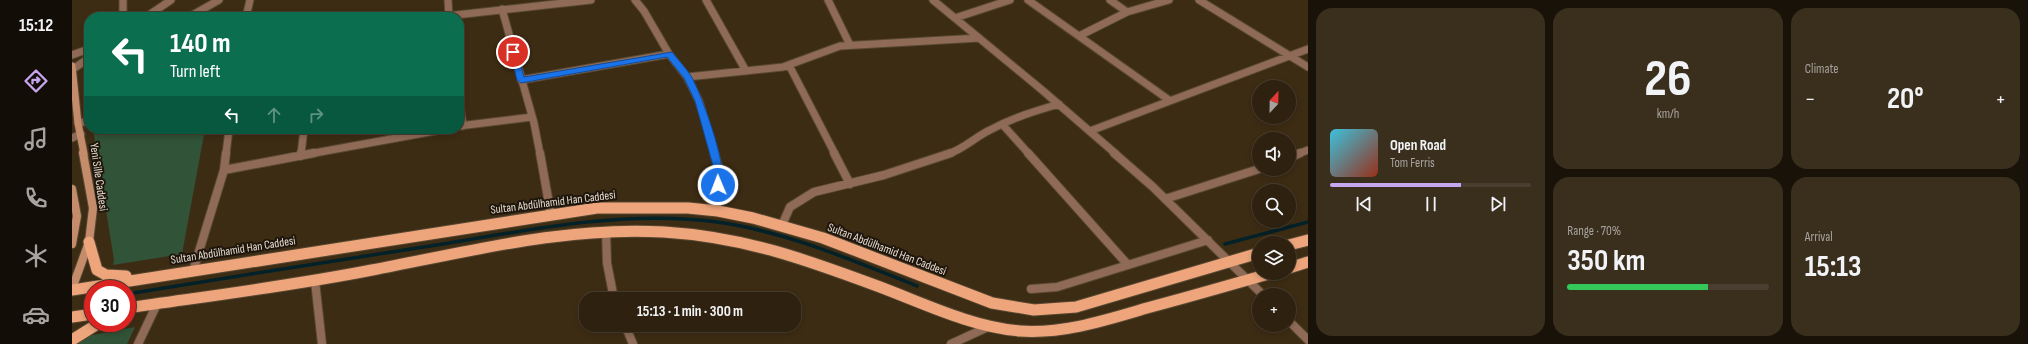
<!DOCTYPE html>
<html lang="en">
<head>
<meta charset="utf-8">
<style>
  body { margin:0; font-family:"Sofia Sans Condensed",sans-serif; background:#3a2e1d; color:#f1f3f6; height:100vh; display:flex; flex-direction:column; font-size:15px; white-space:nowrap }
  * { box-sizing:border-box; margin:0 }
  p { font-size:13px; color:#a7a39e }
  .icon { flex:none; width:22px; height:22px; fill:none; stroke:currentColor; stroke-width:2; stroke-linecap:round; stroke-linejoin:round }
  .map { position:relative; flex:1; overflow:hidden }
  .drawer { display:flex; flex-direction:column; gap:8px; padding:8px; background:#191208; width:720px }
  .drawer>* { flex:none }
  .banner { position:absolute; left:12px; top:12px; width:380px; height:122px; border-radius:16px; box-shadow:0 2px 6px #0003,0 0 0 1px #493e2f; background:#0b6e4f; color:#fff; overflow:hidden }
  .needle { width:26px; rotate:22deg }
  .buttons { position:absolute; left:1180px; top:80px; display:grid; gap:8px }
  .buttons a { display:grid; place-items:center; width:44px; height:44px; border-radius:50%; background:#2e210f; box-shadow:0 2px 6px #0003,0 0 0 1px #493e2f; font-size:20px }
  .speed { position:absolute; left:12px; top:280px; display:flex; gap:8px; font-size:20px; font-weight:700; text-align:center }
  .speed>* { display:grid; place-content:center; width:52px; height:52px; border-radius:50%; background:#2e210f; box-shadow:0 2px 6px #0003,0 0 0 1px #493e2f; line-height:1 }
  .speed .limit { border:6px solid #d22; background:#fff; color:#111 }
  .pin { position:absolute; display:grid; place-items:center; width:34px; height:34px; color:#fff; margin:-17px; border:2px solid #fff; border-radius:50%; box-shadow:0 1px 4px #0007 }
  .me { position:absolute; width:44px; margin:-22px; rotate:359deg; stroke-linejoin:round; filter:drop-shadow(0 0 3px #0008) }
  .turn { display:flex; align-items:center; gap:14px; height:84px; padding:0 20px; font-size:18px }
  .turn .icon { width:52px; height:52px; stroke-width:2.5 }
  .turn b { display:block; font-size:28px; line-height:34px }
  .lanes { display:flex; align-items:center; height:38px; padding:0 20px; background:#0003; justify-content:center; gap:20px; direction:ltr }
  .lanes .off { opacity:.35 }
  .big { font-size:30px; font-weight:700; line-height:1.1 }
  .drawer .card { flex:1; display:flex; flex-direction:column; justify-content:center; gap:6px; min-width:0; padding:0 14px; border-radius:16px; background:#3a2e1d }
  .drawer .dial { align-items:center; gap:0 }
  .dial b { font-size:52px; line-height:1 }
  .song { display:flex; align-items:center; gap:12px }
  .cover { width:48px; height:48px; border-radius:6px; background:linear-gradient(135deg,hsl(190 70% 55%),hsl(10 70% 35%)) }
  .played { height:4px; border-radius:2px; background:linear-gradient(90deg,#c7a6f0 65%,#493e2f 65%) }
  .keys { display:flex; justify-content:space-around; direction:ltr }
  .heat { display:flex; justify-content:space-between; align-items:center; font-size:22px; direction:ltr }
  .charge { height:6px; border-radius:3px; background:linear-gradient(90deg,#34c759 70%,#493e2f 0) }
  .drawer .tiles { flex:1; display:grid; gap:8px; grid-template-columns:repeat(3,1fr) }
  .card:first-child { grid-row:span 2 }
  .trip { position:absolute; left:507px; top:292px; width:222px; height:40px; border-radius:16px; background:#2e210f; box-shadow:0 2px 6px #0003,0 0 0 1px #493e2f; font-weight:700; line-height:40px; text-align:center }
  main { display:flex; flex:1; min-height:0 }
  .tab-bar { display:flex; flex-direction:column; width:72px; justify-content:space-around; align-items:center; background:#120d06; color:#a7a39e }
  .tab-bar .icon { width:28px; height:28px }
  .tab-bar .current { color:#c7a6f0 }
  .tab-bar b { font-size:18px; color:#f1f3f6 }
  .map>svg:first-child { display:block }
  .green { fill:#315337 }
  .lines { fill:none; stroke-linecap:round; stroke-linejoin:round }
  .stream { stroke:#032128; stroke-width:3.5 }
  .minor-far1-casing { stroke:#584832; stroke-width:9 }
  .minor-casing { stroke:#584832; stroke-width:10 }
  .secondary-far1-casing { stroke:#584832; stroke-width:9 }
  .secondary-casing { stroke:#584832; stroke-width:10 }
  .primary-casing { stroke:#584832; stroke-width:13 }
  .minor-far1 { stroke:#8f6b57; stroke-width:7 }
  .minor { stroke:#8f6b57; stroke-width:8 }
  .secondary-far1 { stroke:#c58c6b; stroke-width:7 }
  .secondary { stroke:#c58c6b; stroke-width:8 }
  .primary { stroke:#eea57b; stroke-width:11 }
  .route { fill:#1a73e8; stroke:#114b97 }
  .labels { text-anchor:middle; stroke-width:4; stroke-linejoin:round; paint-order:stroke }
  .street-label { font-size:12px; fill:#e7dbce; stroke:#1e160c }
</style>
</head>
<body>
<main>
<nav class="tab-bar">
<b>15:12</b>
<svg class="icon current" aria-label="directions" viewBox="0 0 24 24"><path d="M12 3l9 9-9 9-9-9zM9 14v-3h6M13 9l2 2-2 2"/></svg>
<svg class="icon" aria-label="music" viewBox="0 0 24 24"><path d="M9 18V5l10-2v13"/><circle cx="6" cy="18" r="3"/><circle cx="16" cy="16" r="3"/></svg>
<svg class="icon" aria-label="phone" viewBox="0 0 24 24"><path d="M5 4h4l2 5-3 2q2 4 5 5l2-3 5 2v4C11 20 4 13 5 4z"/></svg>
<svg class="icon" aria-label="climate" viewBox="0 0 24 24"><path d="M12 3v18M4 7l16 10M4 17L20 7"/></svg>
<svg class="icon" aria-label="car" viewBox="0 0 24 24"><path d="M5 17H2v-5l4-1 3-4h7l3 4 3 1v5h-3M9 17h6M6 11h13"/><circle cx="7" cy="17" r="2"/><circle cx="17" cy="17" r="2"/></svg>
</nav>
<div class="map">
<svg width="1236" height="344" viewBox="0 0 1236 344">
  <rect width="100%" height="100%" fill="#3d2c14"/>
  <path class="green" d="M21 129H133L110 254 41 265 42 260Z
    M63 327 55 344H0V339Z"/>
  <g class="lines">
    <path class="stream" d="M1153 244 1236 222
      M55 294C160 277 266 260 371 244 462 229 553 210 645 222 716 232 779 260 845 286"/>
    <defs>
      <path id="minor-far1" d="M51 0V17
        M376 0 377 17
        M563 0 572 11 597 54 615 77 627 101 643 154
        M634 0 674 71
        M756 0 778 45
        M861 0 970 90 1044 154
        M956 0 1097 100
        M1038 0 1055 12
        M1127 0 1236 67
        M430 9 462 123 468 154
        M74 17 99 0
        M117 17 147 0
        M174 17 178 0
        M366 17 519 0
        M883 18 938 0
        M1007 36 1055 12 1097 0
        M0 55 17 49
        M717 65 763 154
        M1 69 17 58
        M615 77 711 67 768 46 907 38
        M449 80 597 54
        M387 97 391 126
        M6 123 17 121
        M930 124 957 154
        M387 126 460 117
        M1018 131 1236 49
        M0 138 9 134
        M154 154 157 129
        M229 154 232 129
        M237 154 374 129
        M876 154C892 149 903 137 918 130 940 118 963 111 987 104
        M1226 154 1236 150"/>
      <path id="minor" d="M468 153 479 215
        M642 153 647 169 645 211
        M762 153 778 184
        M956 153 1056 265 985 287 959 289
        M1042 153 1081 187 1191 295
        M229 156V153
        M1217 158 1228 153
        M152 170 242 153
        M1093 199 1187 169
        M710 225 718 207 742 192 812 175 879 153
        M534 231 535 263 542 299
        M1056 265 1136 240
        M121 271 152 170 154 153
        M243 281 250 344
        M1217 321 1236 340
        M553 325 561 344
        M66 344 85 304
        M879 344 918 326"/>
      <path id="secondary-far1" d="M0 66 6 123 12 154"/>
      <path id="secondary" d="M0 189 5 216 0 244
        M0 289 17 242 21 208 11 153"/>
      <path id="primary" d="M17 242 25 270 34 275 54 276
        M1217 245 1236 240
        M1217 268 1236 262
        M0 290 525 208H616L646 211 681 218 751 238 920 303 962 310 1004 307 1187 253
        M55 308C137 296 219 286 300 270 396 252 493 226 592 232 672 237 733 259 808 287 853 304 900 327 948 331 992 334 1034 320 1075 308 1117 297 1158 285 1200 273
        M0 317 21 314
        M0 340 27 323"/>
    </defs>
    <use href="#minor-far1" class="minor-far1-casing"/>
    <use href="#minor" class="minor-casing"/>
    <use href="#secondary-far1" class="secondary-far1-casing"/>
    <use href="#secondary" class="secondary-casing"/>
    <use href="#primary" class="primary-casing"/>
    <use href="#minor-far1" class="minor-far1"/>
    <use href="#minor" class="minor"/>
    <use href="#secondary-far1" class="secondary-far1"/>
    <use href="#secondary" class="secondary"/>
    <use href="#primary" class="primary"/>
  </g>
  <path class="route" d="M441 49 445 52 452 77 600 52C606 60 614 68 619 76 629 93 658 171 649 188L646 189 642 185V169L623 101 612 78 595 57 449 83 445 80 438 52Z"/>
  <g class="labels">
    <g class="street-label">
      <text transform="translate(27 177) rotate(82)" y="4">Yeni Sille Caddesi</text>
      <text transform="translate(481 202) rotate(-7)" y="4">Sultan Abdülhamid Han Caddesi</text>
      <text transform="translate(815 249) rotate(21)" y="4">Sultan Abdülhamid Han Caddesi</text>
      <text transform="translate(161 250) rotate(-9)" y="4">Sultan Abdülhamid Han Caddesi</text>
    </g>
  </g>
</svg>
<div class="buttons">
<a><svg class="needle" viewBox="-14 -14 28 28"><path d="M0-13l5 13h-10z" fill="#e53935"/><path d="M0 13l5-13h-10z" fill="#a7a39e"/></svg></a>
<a><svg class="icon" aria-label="sound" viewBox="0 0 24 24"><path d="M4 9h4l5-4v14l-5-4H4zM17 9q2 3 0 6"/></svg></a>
<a><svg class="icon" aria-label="search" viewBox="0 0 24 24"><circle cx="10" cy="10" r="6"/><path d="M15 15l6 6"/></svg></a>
<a><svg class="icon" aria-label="layers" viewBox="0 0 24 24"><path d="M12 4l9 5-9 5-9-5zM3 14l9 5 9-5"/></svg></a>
<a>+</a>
</div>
<div class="speed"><div class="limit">30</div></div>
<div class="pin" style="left:441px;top:52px;background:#d93025"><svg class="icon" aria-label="arrive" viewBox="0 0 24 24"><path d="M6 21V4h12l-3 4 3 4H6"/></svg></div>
<svg class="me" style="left:646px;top:185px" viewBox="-20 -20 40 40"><circle r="17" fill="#1a73e8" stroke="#fff" stroke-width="3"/><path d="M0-11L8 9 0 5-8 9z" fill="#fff"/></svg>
<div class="trip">15:13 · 1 min · 300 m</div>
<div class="banner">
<div class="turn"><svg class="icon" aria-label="left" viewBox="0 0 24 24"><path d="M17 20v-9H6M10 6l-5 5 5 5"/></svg><div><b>140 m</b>Turn left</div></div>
<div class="lanes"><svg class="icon" aria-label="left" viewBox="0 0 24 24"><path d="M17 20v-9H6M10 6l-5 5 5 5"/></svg><svg class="icon off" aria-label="ahead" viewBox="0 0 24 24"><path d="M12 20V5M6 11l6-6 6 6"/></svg><svg class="icon off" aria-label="right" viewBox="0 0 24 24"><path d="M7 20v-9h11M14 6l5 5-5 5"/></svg></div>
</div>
</div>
<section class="drawer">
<div class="tiles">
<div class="card">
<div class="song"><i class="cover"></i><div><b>Open Road</b><p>Tom Ferris</p></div></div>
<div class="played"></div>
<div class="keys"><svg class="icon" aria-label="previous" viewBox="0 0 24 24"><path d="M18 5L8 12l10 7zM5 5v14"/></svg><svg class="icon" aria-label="pause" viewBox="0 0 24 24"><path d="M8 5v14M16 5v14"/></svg><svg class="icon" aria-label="next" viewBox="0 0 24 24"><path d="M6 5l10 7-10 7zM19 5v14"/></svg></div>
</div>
<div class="card dial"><b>26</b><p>km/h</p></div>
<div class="card"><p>Climate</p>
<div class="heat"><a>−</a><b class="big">20°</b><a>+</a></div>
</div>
<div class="card"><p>Range · 70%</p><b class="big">350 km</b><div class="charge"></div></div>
<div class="card"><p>Arrival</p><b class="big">15:13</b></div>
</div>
</section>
</main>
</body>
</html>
